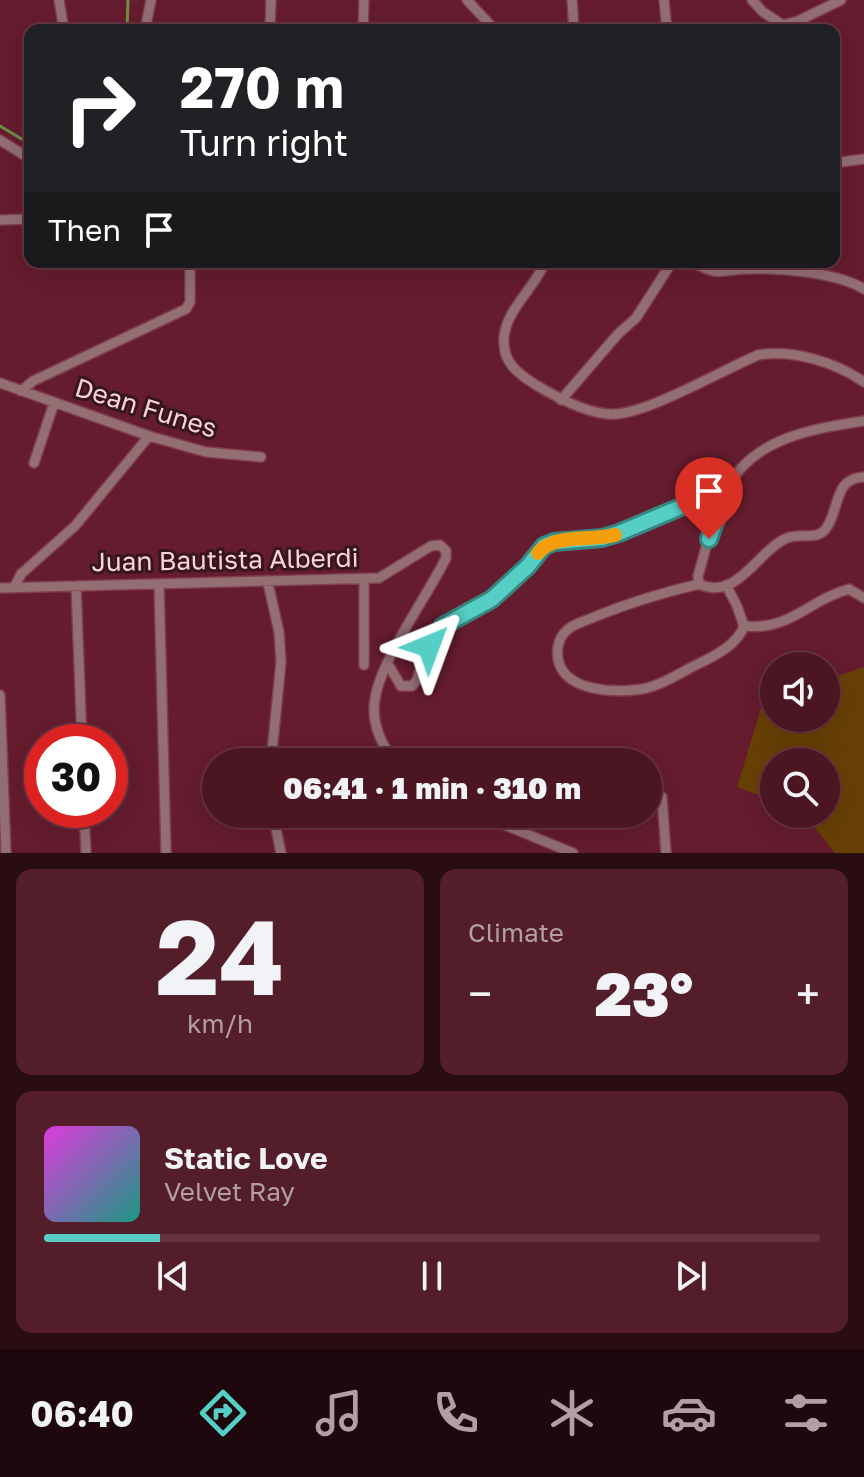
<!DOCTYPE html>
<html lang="en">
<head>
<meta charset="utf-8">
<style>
  body { margin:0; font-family:"Golos Text",sans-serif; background:#531e2a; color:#f1f3f6; height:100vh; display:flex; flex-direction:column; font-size:30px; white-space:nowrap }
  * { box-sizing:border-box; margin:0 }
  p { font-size:26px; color:#b29fa5 }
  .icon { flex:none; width:44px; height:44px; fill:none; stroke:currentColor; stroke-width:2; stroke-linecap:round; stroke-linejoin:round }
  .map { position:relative; height:853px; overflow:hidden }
  .drawer { display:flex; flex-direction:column; gap:16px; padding:16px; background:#2a0c13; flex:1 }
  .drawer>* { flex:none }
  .top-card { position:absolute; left:24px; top:24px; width:816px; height:244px; border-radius:16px; box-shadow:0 8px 32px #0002,0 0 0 2px #633440; background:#202124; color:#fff; overflow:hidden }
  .controls { position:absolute; left:760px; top:652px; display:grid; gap:16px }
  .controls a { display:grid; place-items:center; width:80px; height:80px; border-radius:50%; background:#4c1522; box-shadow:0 8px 32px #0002,0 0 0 2px #633440; font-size:40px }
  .speed { position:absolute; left:24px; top:724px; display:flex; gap:16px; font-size:40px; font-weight:700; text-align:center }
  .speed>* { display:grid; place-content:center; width:104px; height:104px; border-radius:50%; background:#4c1522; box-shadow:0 8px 32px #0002,0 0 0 2px #633440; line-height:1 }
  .speed .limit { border:12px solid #d22; background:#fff; color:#111 }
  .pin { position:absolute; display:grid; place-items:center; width:68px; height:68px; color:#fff; margin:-82px -34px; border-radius:50% 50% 50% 0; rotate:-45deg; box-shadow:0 0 8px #0007 }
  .pin .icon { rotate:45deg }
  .me { position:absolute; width:88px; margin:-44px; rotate:44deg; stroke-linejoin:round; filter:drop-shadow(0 0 6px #0008) }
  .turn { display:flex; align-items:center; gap:28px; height:168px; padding:0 24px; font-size:36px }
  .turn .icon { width:104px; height:104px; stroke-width:2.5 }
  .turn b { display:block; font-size:56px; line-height:68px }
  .then { display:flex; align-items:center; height:76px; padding:0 24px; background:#0003; gap:16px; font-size:30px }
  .big { font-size:60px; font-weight:800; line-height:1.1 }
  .drawer .tile { flex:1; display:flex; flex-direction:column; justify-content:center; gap:12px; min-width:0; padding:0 28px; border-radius:16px; background:#531e2a }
  .drawer .dial { align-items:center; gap:0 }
  .dial b { font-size:104px; line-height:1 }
  .song { display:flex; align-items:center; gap:24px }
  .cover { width:96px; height:96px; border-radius:12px; background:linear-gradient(135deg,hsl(300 70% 55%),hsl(170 70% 35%)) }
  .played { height:8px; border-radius:4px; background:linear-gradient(90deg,#55cec6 15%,#633440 15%) }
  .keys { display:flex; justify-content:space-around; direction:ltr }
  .heat { display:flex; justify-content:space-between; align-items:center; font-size:44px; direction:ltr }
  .drawer .tiles { flex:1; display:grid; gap:16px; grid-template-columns:1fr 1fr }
  .tile:last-child { grid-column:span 2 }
  .trip { position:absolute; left:202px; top:748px; width:460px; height:80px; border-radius:40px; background:#4c1522; box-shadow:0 8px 32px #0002,0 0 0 2px #633440; font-weight:800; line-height:80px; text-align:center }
  .tabs { display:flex; height:128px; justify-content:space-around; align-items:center; background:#1e080e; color:#b29fa5 }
  .tabs .icon { width:56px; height:56px }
  .tabs .on { color:#55cec6 }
  .tabs b { font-size:36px; color:#f1f3f6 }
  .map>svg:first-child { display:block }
  .green { fill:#674005 }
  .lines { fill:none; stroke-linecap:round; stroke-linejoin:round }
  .stream { stroke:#6c8f40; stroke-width:3 }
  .minor-casing { stroke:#803d4d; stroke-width:12 }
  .minor { stroke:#936f74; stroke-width:9 }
  .route-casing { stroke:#378681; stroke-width:20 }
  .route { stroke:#55cec6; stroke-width:14 }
  .slow { stroke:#f59e0b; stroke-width:14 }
  .labels { text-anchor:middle; stroke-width:6; stroke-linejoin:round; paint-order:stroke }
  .street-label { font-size:26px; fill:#f9d4d9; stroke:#36161c }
</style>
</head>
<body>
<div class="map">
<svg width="864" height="853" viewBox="0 0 864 853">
  <rect width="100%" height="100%" fill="#651c2e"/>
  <path class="green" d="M864 667V853H835L804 814H826V762H774V801L737 787 763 702 774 698V718H826V680Z"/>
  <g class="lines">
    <path class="stream" d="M127 30 128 0
      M0 126 30 144"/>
    <defs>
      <path id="minor" d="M59 0 64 30
        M467 0 495 30
        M572 0 574 30
        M664 0 667 30
        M752 0 763 12 783 25 798 21 841 0
        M145 30 151 0
        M270 30 271 0
        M363 30 364 0
        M0 140 30 159
        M834 163 864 159
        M0 220 30 219
        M545 262C535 288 507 308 504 337 502 362 517 373 536 385 556 397 591 416 616 414 650 412 723 370 758 355 792 349 835 362 864 382
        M693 262C718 277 720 270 747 269 779 268 836 272 864 289
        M0 383 149 436 206 452 261 457
        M21 391 33 381 186 309 190 302V262
        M561 400 618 334 636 318 672 262
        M864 421C811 429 751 438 725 492 713 518 706 548 698 576L699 584C737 602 758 550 787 538 801 532 818 542 827 527 840 507 834 478 864 477
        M34 463 54 403
        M268 583 279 632 281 662 271 762
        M159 584 166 853
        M699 584C665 592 632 602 599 615 591 619 579 622 571 627 560 634 556 646 558 659 564 692 615 693 642 689 661 686 681 672 698 664 715 656 738 644 744 626
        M726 585 737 606 744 626C791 631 808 600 849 589L864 598
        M76 586 82 742
        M0 588 379 578 431 546 440 545 446 551V558C427 597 381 659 375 699 371 722 381 747 397 762
        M14 588 21 574 75 526 149 436
        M388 664 401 686H412L417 680 425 652 443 626 492 599 528 566 544 546 554 542 602 538 619 533 728 487
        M364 665V579
        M0 695 6 853
        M662 797 666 853
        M84 810 86 851
        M273 814 281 853
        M478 814 573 853"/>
    </defs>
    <use href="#minor" class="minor-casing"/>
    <use href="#minor" class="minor"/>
  </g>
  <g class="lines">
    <defs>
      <path id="route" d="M429 646 443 626 492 599 528 566 544 546 554 542 602 538 619 533 728 487 709 539"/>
    </defs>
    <use href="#route" class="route-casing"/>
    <use href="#route" class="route"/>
    <path class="slow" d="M538 553C555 533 591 541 615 535"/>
  </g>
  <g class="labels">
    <g class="street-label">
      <text transform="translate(146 408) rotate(17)" y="9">Dean Funes</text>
      <text transform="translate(225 560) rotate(-1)" y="9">Juan Bautista Alberdi</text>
    </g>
  </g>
</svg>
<div class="controls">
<a><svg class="icon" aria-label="sound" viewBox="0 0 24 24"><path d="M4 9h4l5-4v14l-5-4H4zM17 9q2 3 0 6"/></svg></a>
<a><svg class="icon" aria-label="search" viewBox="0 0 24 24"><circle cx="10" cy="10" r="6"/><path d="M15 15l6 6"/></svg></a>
</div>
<div class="speed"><div class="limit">30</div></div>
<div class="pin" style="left:709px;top:539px;background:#d93025"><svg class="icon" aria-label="arrive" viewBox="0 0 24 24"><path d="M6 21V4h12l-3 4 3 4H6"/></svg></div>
<svg class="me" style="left:429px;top:646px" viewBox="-20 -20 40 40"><path d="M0-17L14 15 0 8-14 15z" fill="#55cec6" stroke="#fff" stroke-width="4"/></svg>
<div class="trip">06:41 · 1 min · 310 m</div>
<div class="top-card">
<div class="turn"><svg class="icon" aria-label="right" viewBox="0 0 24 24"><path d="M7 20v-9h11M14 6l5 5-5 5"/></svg><div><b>270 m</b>Turn right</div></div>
<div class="then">Then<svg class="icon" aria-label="arrive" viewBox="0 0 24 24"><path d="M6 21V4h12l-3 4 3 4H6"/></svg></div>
</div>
</div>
<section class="drawer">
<div class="tiles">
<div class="tile dial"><b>24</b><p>km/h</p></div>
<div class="tile"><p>Climate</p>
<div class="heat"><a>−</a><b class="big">23°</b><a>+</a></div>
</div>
<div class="tile">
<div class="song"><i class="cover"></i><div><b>Static Love</b><p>Velvet Ray</p></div></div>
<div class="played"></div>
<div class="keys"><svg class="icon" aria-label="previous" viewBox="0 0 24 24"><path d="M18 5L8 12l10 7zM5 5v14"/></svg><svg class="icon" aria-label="pause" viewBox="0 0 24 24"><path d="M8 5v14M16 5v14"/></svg><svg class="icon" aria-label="next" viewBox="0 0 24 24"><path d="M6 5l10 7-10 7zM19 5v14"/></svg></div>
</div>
</div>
</section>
<nav class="tabs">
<b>06:40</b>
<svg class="icon on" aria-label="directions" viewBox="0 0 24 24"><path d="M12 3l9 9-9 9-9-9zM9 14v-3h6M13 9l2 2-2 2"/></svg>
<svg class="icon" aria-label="music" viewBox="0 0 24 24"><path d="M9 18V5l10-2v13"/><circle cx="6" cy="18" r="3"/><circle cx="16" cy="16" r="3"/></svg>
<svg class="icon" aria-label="phone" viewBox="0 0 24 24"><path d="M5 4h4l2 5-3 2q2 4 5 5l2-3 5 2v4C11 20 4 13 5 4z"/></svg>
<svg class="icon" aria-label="climate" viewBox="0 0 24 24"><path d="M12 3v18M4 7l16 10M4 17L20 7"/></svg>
<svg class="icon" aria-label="car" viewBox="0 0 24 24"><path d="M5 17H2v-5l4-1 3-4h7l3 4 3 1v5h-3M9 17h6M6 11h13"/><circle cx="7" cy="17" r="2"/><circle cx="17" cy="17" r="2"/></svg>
<svg class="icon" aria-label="filters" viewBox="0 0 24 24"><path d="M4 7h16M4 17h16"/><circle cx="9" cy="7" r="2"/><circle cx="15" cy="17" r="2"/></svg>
</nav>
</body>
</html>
